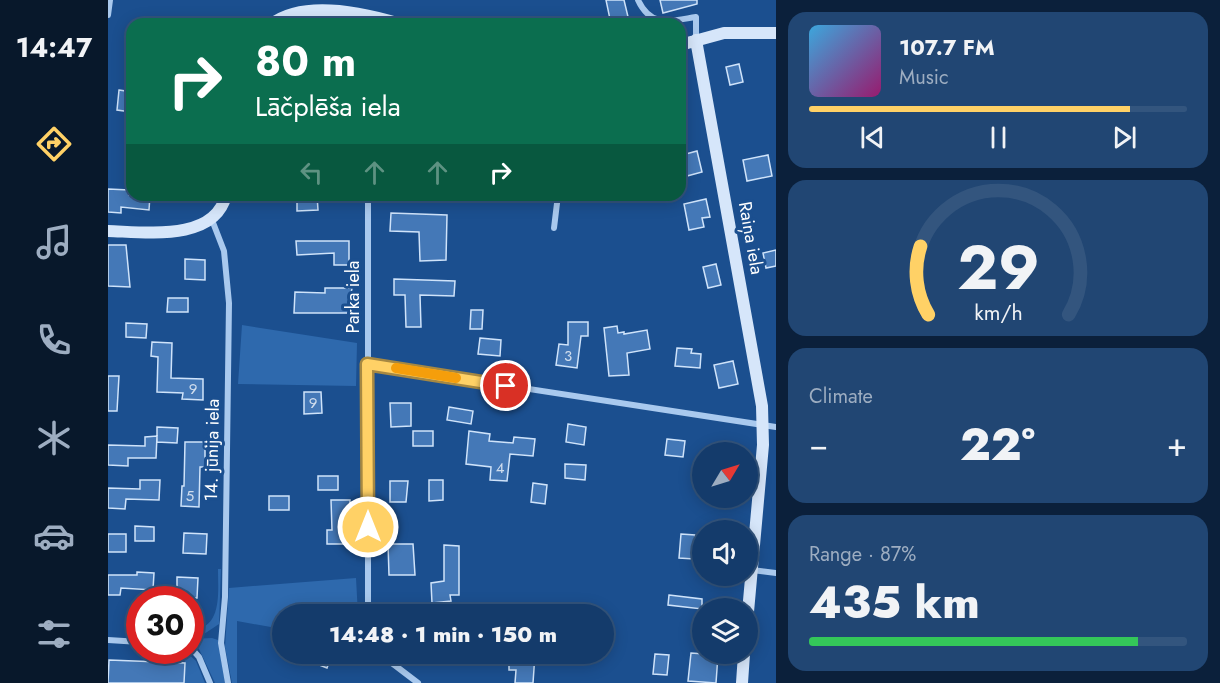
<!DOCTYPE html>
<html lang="en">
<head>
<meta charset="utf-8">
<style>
  body { margin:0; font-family:Jost,sans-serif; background:#214673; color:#f1f3f6; height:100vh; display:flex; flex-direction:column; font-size:22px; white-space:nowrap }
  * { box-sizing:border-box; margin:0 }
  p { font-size:20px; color:#9dadc1 }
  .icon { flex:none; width:33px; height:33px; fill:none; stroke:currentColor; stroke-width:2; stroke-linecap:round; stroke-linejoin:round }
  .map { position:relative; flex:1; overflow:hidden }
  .sheet { display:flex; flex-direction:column; gap:12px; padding:12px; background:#0b203b; width:444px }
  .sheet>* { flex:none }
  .guide { position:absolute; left:18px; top:18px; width:560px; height:183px; border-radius:18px; box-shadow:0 3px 15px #0003,0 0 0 2px #33557e; background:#0b6e4f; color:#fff; overflow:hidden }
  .needle { width:39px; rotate:52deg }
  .tools { position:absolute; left:584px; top:442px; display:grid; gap:12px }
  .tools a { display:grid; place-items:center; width:66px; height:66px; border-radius:50%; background:#143b6b; box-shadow:0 3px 15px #0003,0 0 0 2px #33557e; font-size:30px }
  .speed { position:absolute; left:18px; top:586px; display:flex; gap:12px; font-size:30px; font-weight:700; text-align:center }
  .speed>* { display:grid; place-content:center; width:78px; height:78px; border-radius:50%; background:#143b6b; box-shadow:0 3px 15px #0003,0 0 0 2px #33557e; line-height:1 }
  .speed .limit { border:9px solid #d22; background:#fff; color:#111 }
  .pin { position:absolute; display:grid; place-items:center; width:51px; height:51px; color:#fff; margin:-26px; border:3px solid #fff; border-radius:50%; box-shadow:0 2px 6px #0007 }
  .me { position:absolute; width:66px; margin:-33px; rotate:0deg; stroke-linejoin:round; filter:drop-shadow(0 0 4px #0008) }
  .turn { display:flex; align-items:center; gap:21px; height:126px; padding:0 30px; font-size:27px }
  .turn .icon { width:78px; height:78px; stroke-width:2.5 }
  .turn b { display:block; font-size:42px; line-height:51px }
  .lanes { display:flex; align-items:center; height:57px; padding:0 30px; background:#0003; justify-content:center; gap:30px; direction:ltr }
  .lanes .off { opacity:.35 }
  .big { font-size:45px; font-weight:800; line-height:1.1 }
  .sheet .card { flex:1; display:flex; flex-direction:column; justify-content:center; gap:9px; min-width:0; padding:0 21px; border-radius:18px; background:#214673 }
  .sheet .dial { align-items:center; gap:0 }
  .dial svg { height:156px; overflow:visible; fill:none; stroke:#33557e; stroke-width:7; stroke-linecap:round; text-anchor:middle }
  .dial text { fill:#f1f3f6; stroke:none }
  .song { display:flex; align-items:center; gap:18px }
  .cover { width:72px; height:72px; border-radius:9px; background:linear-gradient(135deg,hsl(200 70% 55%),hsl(320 70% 35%)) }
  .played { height:6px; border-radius:3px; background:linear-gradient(90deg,#ffd166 85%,#33557e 85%) }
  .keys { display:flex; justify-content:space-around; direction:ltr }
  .heat { display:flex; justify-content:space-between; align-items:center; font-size:33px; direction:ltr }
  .charge { height:9px; border-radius:4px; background:linear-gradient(90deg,#34c759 87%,#33557e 0) }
  .trip { position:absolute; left:164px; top:604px; width:342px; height:60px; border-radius:30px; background:#143b6b; box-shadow:0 3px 15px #0003,0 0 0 2px #33557e; font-weight:800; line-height:60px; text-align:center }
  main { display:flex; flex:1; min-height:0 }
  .tab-bar { display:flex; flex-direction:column; width:108px; justify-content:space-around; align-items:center; background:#08182b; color:#9dadc1 }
  .tab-bar .icon { width:42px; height:42px }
  .tab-bar .current { color:#ffd166 }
  .tab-bar b { font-size:27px; color:#f1f3f6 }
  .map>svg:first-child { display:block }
  .green { fill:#2e69ad }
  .building { fill:#4478b7; stroke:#cfe3fa; stroke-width:1.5 }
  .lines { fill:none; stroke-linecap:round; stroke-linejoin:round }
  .street { stroke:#a9c9ee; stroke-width:6 }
  .secondary { stroke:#d6e6fa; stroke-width:12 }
  .route-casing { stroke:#a68842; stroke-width:15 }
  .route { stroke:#ffd166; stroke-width:10 }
  .slow { stroke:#f59e0b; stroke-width:10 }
  .labels { text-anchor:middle; stroke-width:6; stroke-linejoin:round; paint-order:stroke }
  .number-label { font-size:15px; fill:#d0dded }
  .street-label { font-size:18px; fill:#fff; stroke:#1b4f8f }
</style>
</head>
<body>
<main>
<nav class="tab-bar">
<b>14:47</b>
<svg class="icon current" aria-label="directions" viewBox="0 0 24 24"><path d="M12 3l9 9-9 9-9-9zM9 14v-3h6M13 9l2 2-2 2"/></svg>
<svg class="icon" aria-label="music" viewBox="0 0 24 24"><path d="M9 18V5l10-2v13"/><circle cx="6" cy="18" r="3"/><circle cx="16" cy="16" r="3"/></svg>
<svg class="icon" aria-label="phone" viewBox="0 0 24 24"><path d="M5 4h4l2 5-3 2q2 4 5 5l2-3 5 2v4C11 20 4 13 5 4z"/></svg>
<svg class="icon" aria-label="climate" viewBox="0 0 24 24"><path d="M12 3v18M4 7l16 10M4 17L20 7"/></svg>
<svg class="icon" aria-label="car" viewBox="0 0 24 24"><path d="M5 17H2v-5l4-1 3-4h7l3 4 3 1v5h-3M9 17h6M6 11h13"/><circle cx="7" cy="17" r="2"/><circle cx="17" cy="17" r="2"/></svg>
<svg class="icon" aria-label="filters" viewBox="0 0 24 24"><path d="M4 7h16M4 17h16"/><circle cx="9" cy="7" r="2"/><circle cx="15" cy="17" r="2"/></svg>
</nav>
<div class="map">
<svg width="668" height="683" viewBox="0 0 668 683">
  <rect width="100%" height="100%" fill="#1b4f8f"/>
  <path class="green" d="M134 325 249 343 248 386 130 384Z
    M110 569H113L111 624 96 634 83 635 82 629C115 631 110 591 110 569Z
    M248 578 250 615H174V629L129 621V683H124L117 647 121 588Z
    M104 638 110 640 117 683H107L91 649 83 642V639Z
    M77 651 88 661 97 683H76Z"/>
  <path class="building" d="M498 0H516L521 21 503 24Z
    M552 0H589V4L555 13Z
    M631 64 635 82 622 85 618 67Z
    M11 90 24 92 23 112 9 110Z
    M589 151 594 172 579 176 574 155Z
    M660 155 664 176 639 181 635 160Z
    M0 189 21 190V195H42L41 210 13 207V213L0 212Z
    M189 195H209L210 210 189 211Z
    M598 199 602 217 594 218 596 227 581 230 576 204Z
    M283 213 339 215 338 260 312 261 311 232 282 231Z
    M188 241H241V265H226V253L189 255Z
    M0 245H18L22 287 0 286Z
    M668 250V266L658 268 655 253Z
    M77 259 97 260V280L77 279Z
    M608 264 613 285 600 288 595 267Z
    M286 279 347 281 346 296 312 295 313 327H298L297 295H286Z
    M217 288H244L240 313H186L187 292 217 293Z
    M60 298H80V312H59Z
    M363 310H375L374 329H362Z
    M460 322H480V336H473L469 368 448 365 451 344 460 345Z
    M18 323 39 324 38 338 18 337Z
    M509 326 510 333 516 332V334L539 330 542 349 519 353 521 375 501 376 496 328Z
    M372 338 393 340 392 356 370 354Z
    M44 342 64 343 63 378 95 379V400L74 399 75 393 49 392 50 357 43 356Z
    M569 348 584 349 583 353 593 354 592 368 567 366Z
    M625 361 630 384 611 388 606 365Z
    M0 376H11L9 411H0Z
    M196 392H213L214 413 196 414Z
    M282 403H303V426L283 427Z
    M341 407 365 411 363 424 339 420Z
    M460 424 478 427 476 445 458 442Z
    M49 427 70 428 69 443 49 442Z
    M305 431H325V446H305Z
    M361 431 382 434 381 441 405 443 406 437 427 439 425 456 402 454 399 481 382 480 383 467 358 464Z
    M49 436 48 458H20V466L0 465V445L37 446V437Z
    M559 439 577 441 575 457 557 455Z
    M77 442H97V467H92L91 507 73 506 74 486H76Z
    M457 464 478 465 477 480 457 478Z
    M210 476H230V490H210Z
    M32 480H52L51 500 18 499 17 509 0 508V488L32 489Z
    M321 480H335V500L321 501Z
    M282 481H300L298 502H282Z
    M425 483 439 485 437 504 423 502Z
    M161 496H181V510H161Z
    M223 500H242L240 544H219V530H224Z
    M27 526 46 527V541H27Z
    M76 533 99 534 98 554 75 553Z
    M0 534H18V552H0Z
    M573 534 587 535 586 559 571 558Z
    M280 544H305L307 575H281Z
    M336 545 351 546V595H342L343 601 324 603 323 583 336 581Z
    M29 572 46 573 45 590 13 588 12 595H0V575H29Z
    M69 577 90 578 89 598H69Z
    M561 595 594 599V609L560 605Z
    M583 653 610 655 608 683 580 681Z
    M183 654H224L219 668Z
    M401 654H427L425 683H407L408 670H401Z
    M547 654 561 655 559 675 545 674Z
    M1 660 77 663 76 683H0Z"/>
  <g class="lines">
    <path class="street" d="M530 0C543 28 562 21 588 17V40
      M0 15 2 0
      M104 220 116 251 121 303 117 597 113 643 120 683
      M446 228 450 195
      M259 364 668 427
      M644 570 668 573
      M260 615V195
      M0 640 32 642
      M82 647 91 657 102 683
      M272 654 310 683"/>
    <path class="secondary" d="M164 24C196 0 252 12 292 24
      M588 40 654 406 655 445 639 623
      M572 45 616 33H668
      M0 231C37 232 107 242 118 195
      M634 683 636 654"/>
  </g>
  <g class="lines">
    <defs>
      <path id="route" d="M260 527 259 364 398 386"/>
    </defs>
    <use href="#route" class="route-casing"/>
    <use href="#route" class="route"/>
    <path class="slow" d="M288 368 348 378"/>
  </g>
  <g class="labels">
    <g class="number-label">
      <text x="460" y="361">3</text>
      <text x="85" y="394">9</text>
      <text x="205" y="408">9</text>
      <text x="392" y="473">4</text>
      <text x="82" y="501">5</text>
    </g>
    <g class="street-label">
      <text transform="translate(643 238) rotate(80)" y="6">Raiņa iela</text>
      <text transform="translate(245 297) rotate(-90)" y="6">Parka iela</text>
      <text transform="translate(104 450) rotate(-89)" y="6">14. jūnija iela</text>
    </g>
  </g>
</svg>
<div class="tools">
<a><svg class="needle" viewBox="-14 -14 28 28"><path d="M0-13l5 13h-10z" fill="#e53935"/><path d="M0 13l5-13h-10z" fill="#9dadc1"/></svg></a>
<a><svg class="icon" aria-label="sound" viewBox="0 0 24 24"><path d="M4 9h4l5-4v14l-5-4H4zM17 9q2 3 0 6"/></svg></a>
<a><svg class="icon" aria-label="layers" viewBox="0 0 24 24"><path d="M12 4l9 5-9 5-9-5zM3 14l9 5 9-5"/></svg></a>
</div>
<div class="speed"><div class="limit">30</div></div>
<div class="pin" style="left:398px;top:386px;background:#d93025"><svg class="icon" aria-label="arrive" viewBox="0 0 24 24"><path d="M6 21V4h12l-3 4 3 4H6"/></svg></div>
<svg class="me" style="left:260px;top:527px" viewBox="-20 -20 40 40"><circle r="17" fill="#ffd166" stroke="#fff" stroke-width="3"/><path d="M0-11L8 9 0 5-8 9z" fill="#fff"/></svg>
<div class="trip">14:48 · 1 min · 150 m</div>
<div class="guide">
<div class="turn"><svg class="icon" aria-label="right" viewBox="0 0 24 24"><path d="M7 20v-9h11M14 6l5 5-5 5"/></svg><div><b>80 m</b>Lāčplēša iela</div></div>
<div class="lanes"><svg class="icon off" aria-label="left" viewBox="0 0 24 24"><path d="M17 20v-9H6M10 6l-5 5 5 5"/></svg><svg class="icon off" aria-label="ahead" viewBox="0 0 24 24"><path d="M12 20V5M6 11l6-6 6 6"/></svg><svg class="icon off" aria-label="ahead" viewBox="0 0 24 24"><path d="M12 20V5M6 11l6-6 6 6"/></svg><svg class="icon" aria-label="right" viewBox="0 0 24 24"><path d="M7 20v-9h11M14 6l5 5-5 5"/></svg></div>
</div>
</div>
<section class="sheet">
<div class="card">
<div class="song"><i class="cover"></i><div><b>107.7 FM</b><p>Music</p></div></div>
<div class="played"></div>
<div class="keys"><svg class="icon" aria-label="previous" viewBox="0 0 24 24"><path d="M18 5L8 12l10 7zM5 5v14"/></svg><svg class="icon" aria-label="pause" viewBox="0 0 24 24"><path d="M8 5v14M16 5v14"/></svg><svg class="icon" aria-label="next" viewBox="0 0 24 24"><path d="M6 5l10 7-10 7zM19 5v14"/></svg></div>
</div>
<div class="card dial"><svg viewBox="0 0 100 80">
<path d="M14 69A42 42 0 1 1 86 69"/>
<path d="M14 69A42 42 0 0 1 10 34" stroke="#ffd166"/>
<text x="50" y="56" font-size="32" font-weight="700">29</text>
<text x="50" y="72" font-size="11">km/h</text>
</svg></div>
<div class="card"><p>Climate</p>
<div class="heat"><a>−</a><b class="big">22°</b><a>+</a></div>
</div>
<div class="card"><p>Range · 87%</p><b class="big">435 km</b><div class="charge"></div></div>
</section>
</main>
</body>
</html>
